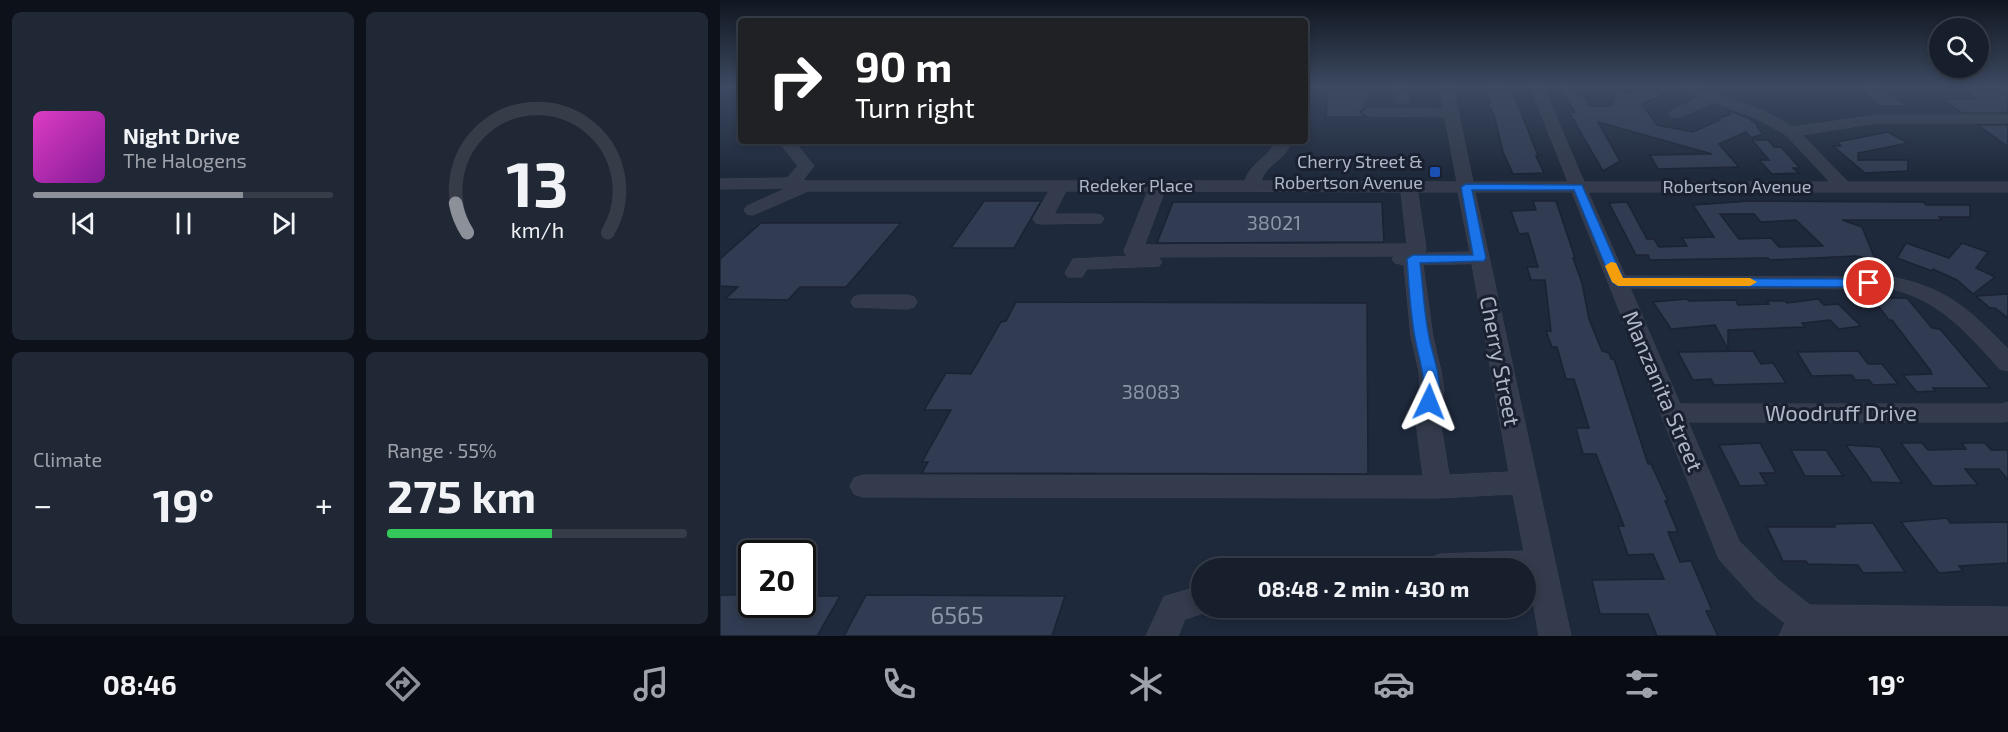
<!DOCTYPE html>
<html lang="en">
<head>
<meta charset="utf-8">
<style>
  body { margin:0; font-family:"Exo 2",sans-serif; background:#202735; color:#f1f3f6; height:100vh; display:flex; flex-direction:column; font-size:22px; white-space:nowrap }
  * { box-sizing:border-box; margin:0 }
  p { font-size:20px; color:#9ea2aa }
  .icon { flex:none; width:33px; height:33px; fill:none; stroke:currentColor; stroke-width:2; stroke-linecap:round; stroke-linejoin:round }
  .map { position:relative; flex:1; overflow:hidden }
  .sheet { display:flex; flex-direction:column; gap:12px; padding:12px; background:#0d1119; width:720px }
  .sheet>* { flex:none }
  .top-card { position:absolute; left:18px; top:18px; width:570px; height:126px; border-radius:6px; box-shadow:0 3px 9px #0003,0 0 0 2px #363d49; background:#202124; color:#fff; overflow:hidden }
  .controls { position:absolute; left:1209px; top:18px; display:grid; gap:12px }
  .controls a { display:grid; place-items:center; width:60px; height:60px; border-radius:50%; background:#171f2d; box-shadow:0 3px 9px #0003,0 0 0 2px #363d49; font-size:30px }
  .speed { position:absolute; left:18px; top:540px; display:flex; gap:12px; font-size:30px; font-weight:700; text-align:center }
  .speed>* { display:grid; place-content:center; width:78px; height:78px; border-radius:50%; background:#171f2d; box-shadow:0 3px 9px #0003,0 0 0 2px #363d49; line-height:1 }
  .speed .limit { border:3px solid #111; border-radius:9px; background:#fff; color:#111 }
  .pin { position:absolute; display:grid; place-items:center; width:51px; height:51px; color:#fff; margin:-26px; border:3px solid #fff; border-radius:50%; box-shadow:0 2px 6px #0007 }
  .me { position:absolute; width:66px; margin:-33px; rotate:2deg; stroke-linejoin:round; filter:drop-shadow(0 0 4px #0008) }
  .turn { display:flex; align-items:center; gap:21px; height:126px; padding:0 18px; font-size:27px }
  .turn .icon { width:78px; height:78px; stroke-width:2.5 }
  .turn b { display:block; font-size:42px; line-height:51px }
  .big { font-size:45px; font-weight:700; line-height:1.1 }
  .sheet .card { flex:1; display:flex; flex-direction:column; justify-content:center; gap:9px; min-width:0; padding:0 21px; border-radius:9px; background:#202735 }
  .sheet .dial { align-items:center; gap:0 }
  .dial svg { height:156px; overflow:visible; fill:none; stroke:#363d49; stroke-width:7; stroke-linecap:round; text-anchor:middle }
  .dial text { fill:#f1f3f6; stroke:none }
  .song { display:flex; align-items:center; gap:18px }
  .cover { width:72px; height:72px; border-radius:9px; background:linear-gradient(135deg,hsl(310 70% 55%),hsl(290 70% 35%)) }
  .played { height:6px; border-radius:3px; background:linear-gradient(90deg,#8c9099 70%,#363d49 70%) }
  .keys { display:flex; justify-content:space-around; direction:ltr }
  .heat { display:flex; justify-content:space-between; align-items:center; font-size:33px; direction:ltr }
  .charge { height:9px; border-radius:4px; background:linear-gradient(90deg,#34c759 55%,#363d49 0) }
  .sheet .tiles { flex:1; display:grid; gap:12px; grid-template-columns:repeat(2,1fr) }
  .trip { position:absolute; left:471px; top:558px; width:345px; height:60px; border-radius:30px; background:#171f2d; box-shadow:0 3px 9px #0003,0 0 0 2px #363d49; font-weight:700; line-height:60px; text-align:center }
  .tabs { display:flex; height:96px; justify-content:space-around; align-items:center; background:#090c12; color:#9ea2aa }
  .tabs .icon { width:42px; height:42px }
  .tabs .active { color:#8c9099 }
  .tabs b { font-size:27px; color:#f1f3f6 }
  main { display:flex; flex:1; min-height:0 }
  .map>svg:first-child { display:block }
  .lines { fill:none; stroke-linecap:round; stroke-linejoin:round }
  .stream { stroke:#121f3a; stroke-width:3 }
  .building { fill:#313c52; stroke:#1b2233; stroke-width:1.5; fill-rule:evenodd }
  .minor-casing { stroke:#3d4455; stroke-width:1 }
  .minor { fill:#333b4c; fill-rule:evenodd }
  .route { fill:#1a73e8; stroke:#114b97; stroke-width:1.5 }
  .slow { fill:#f59e0b }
  .transit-dot { fill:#1a4fb4; stroke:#192030; stroke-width:2 }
  .labels { text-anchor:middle; stroke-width:6; stroke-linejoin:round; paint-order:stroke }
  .far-poi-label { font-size:18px; fill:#aeb6c8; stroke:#192030; text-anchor:end }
  .far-street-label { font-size:18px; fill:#aeb6c8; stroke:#192030 }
  .number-label { font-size:20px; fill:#8d96a9 }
  .street-label { font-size:22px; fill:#aeb6c8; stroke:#192030 }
  .near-number-label { font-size:24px; fill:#8d96a9 }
</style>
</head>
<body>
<main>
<section class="sheet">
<div class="tiles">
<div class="card">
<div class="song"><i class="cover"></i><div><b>Night Drive</b><p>The Halogens</p></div></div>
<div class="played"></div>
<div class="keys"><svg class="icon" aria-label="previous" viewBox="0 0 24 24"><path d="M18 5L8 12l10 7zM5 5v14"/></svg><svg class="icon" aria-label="pause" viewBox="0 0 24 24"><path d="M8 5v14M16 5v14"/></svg><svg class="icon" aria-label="next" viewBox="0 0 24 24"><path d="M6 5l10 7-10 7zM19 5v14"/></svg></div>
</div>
<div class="card dial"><svg viewBox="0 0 100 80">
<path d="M14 69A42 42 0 1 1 86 69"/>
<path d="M14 69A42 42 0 0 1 8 54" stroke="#8c9099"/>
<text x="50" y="56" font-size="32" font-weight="700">13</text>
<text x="50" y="72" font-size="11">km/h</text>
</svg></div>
<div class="card"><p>Climate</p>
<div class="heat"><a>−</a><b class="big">19°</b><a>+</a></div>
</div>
<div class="card"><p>Range · 55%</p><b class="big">275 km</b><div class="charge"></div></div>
</div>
</section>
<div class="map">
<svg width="1288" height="636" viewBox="0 0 1288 636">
  <rect width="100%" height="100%" fill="#1f293c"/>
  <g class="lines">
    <path class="stream" d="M0 91 11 86"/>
  </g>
  <path class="building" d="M765 86H788L789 89H792L818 156H816L824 173 793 174 783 152 774 115 767 103H770Z
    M837 86H853L858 94H863L870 106H892L897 91 912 93 927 87 945 94 922 104 937 125 973 132 1000 120 996 119 1011 114 1008 110 1028 118 1039 126 1037 127 1043 134 1031 138 1026 132 999 144 1019 167 938 169 930 155 992 154 878 122 900 161 883 171 849 112H855Z
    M1136 86H1160L1187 106H1160Z
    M1239 86H1288V113H1242L1223 99 1255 98Z
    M608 87H650V100H645V108L640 111 645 117H606Z
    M1258 125H1288V147Z
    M1168 132 1188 143 1138 153V160H1188V171L1145 173 1113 146H1121L1117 142Z
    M1032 140H1048L1054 147H1061L1080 168H1073L1079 173 1052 174 1039 160H1049Z
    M264 201H321L294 248H231Z
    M813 201H836L855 258H853L862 283 869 319 882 351 889 353 891 359H894L928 464H931L948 501H945L958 532H948L960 562 971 561 992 610 986 611 998 636H937L928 614H880L872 580 944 579 933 554 908 555 898 526H904L876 454H863L856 428H869L854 379H846L837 347H832L826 331H831L825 280H811L807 267H818L808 233 799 234 791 211 816 210Z
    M1029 201 1203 202 1206 205H1250V217H1219L1222 220H1122L1142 227 1155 259 1136 256 1050 260 1048 258 930 260 928 255H916L889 203 907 202 927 239H934L939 247 967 246 962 238 994 237 973 205ZM1000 214H1034L1041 222 1076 220 1103 246 1059 247 1051 238 1019 239Z
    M453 202H662L664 242 437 243Z
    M41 223H181L126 287H80L68 300 5 299 18 287 0 286V259Z
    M1186 243 1229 258 1242 243 1268 252 1256 268 1275 277 1253 294 1237 280 1213 269 1212 271 1177 258Z
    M1288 294V318L1275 308H1270L1256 296Z
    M1152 298H1187L1212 328 1220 329 1270 388H1213L1216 391 1197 392 1183 375 1212 374 1210 370 1172 320H1169Z
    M967 299 969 301 1016 300 1018 305 1049 304 1047 301H1065L1067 303 1098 299 1104 305 1118 304 1141 326 1119 329 1110 320 1082 323 1085 327 1008 330V349L995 325 951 329 933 302Z
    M296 302 647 303 648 474 202 473 208 462H202L231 410H204L226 373 251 374 281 322 286 321Z
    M1033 351 1041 364 1053 363 1066 383 994 385 991 379 973 380 958 352Z
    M1138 351 1148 364H1162L1178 384 1153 385 1149 380H1135L1132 375 1092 376 1077 352Z
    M1040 443 1056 473H1040L1047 485 1020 486 999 445Z
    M1181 443H1202L1208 450 1246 449 1242 443H1265L1271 450H1288V480L1279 469H1245L1258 485 1213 486Z
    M1126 445 1160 447 1182 483 1152 482Z
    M1071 450H1106L1123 476H1085Z
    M1227 518 1230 523 1288 522V563L1239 566 1243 571 1219 573 1181 522Z
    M1153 523 1185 572 1143 573 1138 565 1088 564 1086 561H1063L1047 527H1115L1114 524Z
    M0 595H32V604H82V596H120L97 636H0Z
    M146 595 345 596 332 636H124Z"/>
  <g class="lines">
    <defs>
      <path id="minor" d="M673 86H687L689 100 687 103H677Z
        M719 86H733L753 182H848L810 86H823L864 182H1110L1066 135 1036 118 993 102 961 117H951L949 114 951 111 980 97 958 86H978L1046 112 1073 127 1157 115H1288V123H1157L1082 135 1128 182H1288V192H868L905 276 1172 277C1229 289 1248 309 1288 349V371L1280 369C1248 334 1220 300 1172 289L910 288 960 404H1282L1288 402V421L1283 422H968L1019 541 1058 580 1090 605 1288 607V636H1059L1065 623 1036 600 999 559 852 192H755L851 636H819L809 578H806V568H705L710 558 720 554 804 551 793 494 718 498 143 497 134 494 130 486 134 478 143 475 703 476 695 414 700 390 699 371 691 337 684 265 675 263 672 259 675 256 434 257 439 258 442 262 439 266 367 269 362 277H348L345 273 353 259 412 256 406 255 404 251 428 191H346L334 214H375L381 215 384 219 381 223 322 224 316 223 313 219 329 191H88L33 215 27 214 24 210 27 206 67 188 0 189V179L67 178 78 166 58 141H74L94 166 83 180 86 181H525C530 162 551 157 555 141H571C567 160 546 163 541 181L737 182 725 117 649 116 642 112 649 108 723 109ZM445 191 681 192 687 244 425 245ZM698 192H738L750 252 704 253 706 250ZM752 264 789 472 729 475 719 414 724 390 721 371 713 337 703 265Z
        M141 295H187L194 297 197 302 194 307 187 309 134 307 131 302 134 297Z
        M482 586V608H494L493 610 465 619 458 636H426L444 597Z"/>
    </defs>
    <use href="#minor" class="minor-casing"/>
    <use href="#minor" class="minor"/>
  </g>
  <linearGradient id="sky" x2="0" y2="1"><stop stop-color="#111721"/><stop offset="0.49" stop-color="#3c4961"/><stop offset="1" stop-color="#3c4961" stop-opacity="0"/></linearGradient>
  <rect width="1288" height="176" fill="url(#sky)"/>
  <path class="route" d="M746 184 862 185 903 278 1149 279 1156 283 1149 287 898 286 892 282 854 190H752L766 258 764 261 700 263C703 287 704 313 709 337 713 359 726 385 715 406H704L702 402C707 379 699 360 695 338 690 312 689 285 687 259L693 255H753L741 187Z"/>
  <path class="slow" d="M891 262 896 263 903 278H1030L1037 282 1030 286H898L892 282 885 266Z"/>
  <rect class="transit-dot" x="709" y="166" width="12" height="12" rx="3"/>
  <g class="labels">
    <g class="far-poi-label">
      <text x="703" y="168">Cherry Street &amp;<tspan x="703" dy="21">Robertson Avenue</tspan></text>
    </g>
    <g class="far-street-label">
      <text x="416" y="192">Redeker Place</text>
      <text x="1017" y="193">Robertson Avenue</text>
    </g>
    <g class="number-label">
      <text x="554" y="230">38021</text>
      <text x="431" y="399">38083</text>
    </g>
    <g class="street-label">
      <text transform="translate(780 361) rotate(79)" y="8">Cherry Street</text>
      <text transform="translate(943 391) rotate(67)" y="8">Manzanita Street</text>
      <text x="1121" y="421">Woodruff Drive</text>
    </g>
    <g class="near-number-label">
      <text x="237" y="624">6565</text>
    </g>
  </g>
</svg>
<div class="controls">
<a><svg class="icon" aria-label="search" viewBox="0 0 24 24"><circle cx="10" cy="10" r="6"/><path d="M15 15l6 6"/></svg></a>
</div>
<div class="speed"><div class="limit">20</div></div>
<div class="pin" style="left:1149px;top:283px;background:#d93025"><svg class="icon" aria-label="arrive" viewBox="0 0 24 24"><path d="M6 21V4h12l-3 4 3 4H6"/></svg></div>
<svg class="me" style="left:709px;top:402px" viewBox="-20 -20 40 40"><path d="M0-17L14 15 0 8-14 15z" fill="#1a73e8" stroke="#fff" stroke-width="4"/></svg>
<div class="trip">08:48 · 2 min · 430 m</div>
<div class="top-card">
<div class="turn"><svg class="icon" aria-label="right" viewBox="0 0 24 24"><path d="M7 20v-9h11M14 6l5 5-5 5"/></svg><div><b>90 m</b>Turn right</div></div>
</div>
</div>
</main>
<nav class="tabs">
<b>08:46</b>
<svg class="icon active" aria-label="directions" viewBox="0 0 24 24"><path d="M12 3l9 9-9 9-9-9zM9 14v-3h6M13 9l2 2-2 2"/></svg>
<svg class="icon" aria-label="music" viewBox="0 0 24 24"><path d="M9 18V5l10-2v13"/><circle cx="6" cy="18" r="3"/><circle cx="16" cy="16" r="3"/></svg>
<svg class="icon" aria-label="phone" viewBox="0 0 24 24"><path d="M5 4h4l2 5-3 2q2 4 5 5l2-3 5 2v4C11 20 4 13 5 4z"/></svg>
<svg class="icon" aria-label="climate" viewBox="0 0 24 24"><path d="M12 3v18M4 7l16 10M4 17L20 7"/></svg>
<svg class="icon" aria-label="car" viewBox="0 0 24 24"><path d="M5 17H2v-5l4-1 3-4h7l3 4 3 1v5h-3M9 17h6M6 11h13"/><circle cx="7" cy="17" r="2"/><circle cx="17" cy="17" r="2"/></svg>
<svg class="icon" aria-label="filters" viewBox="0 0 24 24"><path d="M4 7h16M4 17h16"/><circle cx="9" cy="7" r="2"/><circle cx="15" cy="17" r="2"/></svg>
<b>19°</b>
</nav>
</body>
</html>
